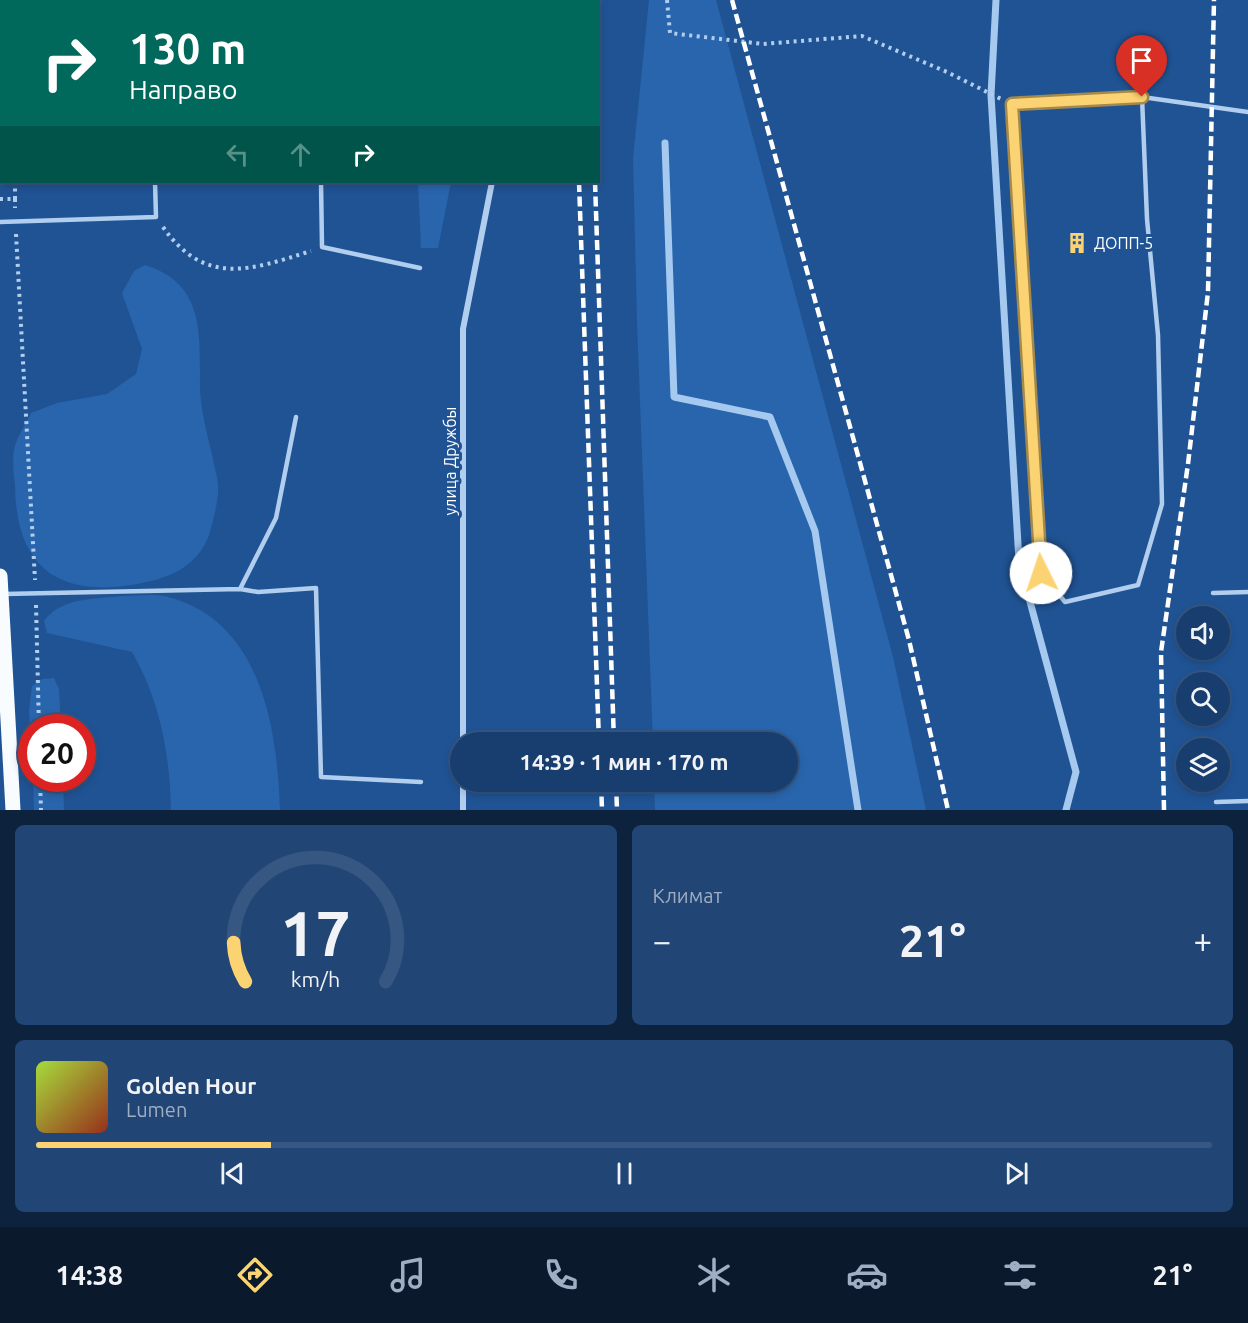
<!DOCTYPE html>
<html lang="ru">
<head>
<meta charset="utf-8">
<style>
  body { margin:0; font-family:Ubuntu,sans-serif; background:#214574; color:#f1f3f6; height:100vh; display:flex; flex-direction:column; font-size:22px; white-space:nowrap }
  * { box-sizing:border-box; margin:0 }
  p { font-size:20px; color:#9faec3 }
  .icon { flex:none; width:33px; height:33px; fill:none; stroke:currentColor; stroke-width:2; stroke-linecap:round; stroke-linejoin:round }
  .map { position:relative; height:810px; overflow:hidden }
  .drawer { display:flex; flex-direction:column; gap:15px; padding:15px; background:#0d223d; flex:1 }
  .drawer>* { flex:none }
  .hud { position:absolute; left:0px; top:0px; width:600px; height:183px; box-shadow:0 3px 9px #0003,0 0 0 2px #365782; background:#00695c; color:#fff; overflow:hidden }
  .fabs { position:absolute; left:1176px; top:606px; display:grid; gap:12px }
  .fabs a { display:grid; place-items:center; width:54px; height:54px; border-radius:50%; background:#183e6f; box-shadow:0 3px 9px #0003,0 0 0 2px #365782; font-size:30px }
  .speed { position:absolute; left:18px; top:714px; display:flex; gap:12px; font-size:30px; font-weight:700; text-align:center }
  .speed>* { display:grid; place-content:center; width:78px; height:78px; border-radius:50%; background:#183e6f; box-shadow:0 3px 9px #0003,0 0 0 2px #365782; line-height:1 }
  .speed .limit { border:9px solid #d22; background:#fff; color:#111 }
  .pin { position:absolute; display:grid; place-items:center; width:51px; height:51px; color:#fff; margin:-62px -26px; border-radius:50% 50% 50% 0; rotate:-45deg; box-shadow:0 0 6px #0007 }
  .pin .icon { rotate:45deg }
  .me { position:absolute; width:66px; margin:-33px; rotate:356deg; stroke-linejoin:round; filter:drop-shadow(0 0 4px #0008) }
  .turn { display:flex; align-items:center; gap:21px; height:126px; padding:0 30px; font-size:27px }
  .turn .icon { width:78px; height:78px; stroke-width:2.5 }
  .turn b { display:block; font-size:42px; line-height:51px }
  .lanes { display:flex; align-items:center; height:57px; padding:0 30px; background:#0003; justify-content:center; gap:30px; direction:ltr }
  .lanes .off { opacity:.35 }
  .big { font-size:45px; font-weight:700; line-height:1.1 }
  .drawer .card { flex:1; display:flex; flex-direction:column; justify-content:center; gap:9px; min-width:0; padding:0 21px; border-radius:9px; background:#214574 }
  .drawer .dial { align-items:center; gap:0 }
  .dial svg { height:156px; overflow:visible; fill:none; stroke:#365782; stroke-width:7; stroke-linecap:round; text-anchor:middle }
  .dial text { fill:#f1f3f6; stroke:none }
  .song { display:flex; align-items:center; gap:18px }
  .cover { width:72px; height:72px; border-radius:9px; background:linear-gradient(135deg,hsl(80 70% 55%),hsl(10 70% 35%)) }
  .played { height:6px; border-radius:3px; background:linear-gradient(90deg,#fbd373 20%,#365782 20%) }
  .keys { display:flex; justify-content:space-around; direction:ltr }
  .heat { display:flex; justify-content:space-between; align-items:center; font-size:33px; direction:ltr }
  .drawer .tiles { flex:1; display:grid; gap:15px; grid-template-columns:1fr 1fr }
  .card:last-child { grid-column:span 2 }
  .trip { position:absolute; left:450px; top:732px; width:348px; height:60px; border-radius:30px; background:#183e6f; box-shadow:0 3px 9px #0003,0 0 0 2px #365782; font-weight:700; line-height:60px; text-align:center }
  .tab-bar { display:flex; height:96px; justify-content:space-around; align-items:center; background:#0a192c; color:#9faec3 }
  .tab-bar .icon { width:42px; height:42px }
  .tab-bar .on { color:#fbd373 }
  .tab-bar b { font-size:27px; color:#f1f3f6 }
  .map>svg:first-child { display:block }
  .green { fill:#2965ac }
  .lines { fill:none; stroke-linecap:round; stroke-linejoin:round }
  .stream { stroke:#a6c9ef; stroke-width:7 }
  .path { stroke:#b2ceee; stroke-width:4; stroke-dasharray:3 4.5; stroke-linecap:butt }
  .service { stroke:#b2ceee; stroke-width:4.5 }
  .minor { stroke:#b2ceee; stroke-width:6 }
  .primary { stroke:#f9fcff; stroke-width:15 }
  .rail { stroke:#fff; stroke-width:4.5; stroke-dasharray:10 4.5; stroke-linecap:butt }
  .route-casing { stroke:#a3894b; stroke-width:15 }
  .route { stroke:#fbd373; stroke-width:10 }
  .labels { text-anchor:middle; stroke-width:6; stroke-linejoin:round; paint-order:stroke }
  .poi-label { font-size:16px; fill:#fff; stroke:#205394; text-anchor:start }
  .street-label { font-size:16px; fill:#fff; stroke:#205394 }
</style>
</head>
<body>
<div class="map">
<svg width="1248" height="810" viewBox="0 0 1248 810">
  <rect width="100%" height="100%" fill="#205394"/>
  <path class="green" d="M649 0H716L893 657 926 810H655L654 782H788V742H653L637 322 633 158Z
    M418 182H451L438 248H421Z
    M145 265C202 283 200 328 200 379 199 407 207 432 213 459 214 467 218 477 218 486 219 500 213 521 209 535 199 563 175 576 147 582 66 600 16 574 15 486 14 475 12 461 14 450 16 438 26 424 31 413L57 403 107 394 136 374 142 349 122 293 134 271Z
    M123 596C136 596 152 594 164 596 261 618 277 727 280 810H171C170 755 160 700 132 652L47 633 44 621C61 597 96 599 123 596Z
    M54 678 59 689 61 727 32 728 31 754 29 710 32 686 42 679Z
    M33 779H63L64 810H34Z"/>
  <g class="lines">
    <path class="stream" d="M996 0 991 95 1019 561 1076 772 1066 810
      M665 143 674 397 770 417 815 531 858 810"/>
    <path class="path" d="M11 0V2
      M667 0 670 33 763 44 862 36 947 72 1001 99
      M106 2V0
      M315 2 317 0
      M0 47H2
      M0 199H15V182
      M15 199V208
      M163 227C205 287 251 270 311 251
      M16 234 35 580
      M36 605 39 728
      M40 778 41 810"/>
    <path class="service" d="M0 24H2
      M1142 97 1147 219 1158 335 1162 504 1138 585 1065 602 1041 573 1013 103 1142 97 1248 112
      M321 182 322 247 420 268
      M0 222 156 217 155 182
      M240 589 258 592 316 588 321 777 421 782
      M1213 593 1248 592
      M4 594 240 589 276 518 296 417
      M1216 802 1248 801"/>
    <path class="minor" d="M507 2V0
      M463 742V329L492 182
      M463 782V810"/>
    <path class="primary" d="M0 576 13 810"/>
    <path class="rail" d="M571 0V2
      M732 0 909 640 948 810
      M586 2 587 0
      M579 182 599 742
      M595 182 614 742
      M601 782 602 810
      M616 782 617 810
      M1164 810 1161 652 1188 464 1208 292 1214 0"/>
  </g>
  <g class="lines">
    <defs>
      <path id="route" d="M1041 573 1012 104 1142 97"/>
    </defs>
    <use href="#route" class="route-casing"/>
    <use href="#route" class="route"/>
  </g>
  <defs>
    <symbol id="building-bare" viewBox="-9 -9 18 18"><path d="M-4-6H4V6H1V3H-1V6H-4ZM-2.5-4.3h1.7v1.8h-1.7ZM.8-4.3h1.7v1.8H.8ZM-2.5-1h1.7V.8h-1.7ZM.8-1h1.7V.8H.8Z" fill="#fbd373" stroke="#205394" stroke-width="2.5" paint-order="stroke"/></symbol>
  </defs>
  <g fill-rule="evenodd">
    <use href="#building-bare" x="1062" y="228" width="30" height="30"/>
  </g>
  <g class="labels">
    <g class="poi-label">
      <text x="1094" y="249">ДОПП-5</text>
    </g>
    <g class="street-label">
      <text transform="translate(450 461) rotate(-90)" y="6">улица Дружбы</text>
    </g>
  </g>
</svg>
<div class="fabs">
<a><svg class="icon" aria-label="sound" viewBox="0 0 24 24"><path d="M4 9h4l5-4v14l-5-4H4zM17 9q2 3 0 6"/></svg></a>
<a><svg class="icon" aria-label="search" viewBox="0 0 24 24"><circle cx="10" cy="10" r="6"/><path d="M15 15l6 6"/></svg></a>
<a><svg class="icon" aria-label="layers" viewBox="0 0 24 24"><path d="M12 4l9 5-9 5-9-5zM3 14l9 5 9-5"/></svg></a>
</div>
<div class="speed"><div class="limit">20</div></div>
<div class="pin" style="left:1142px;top:97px;background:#d93025"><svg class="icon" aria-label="arrive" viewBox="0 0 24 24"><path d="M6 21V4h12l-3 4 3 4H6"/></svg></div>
<svg class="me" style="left:1041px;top:573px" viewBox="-20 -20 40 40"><circle r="19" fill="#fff"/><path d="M0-13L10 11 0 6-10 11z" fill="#fbd373"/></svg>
<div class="trip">14:39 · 1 мин · 170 m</div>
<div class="hud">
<div class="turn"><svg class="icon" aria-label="right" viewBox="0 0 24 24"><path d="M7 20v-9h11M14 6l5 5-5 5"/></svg><div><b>130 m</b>Направо</div></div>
<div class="lanes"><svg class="icon off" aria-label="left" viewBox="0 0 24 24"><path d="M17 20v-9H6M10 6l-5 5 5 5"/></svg><svg class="icon off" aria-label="ahead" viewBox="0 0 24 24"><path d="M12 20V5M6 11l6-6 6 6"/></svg><svg class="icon" aria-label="right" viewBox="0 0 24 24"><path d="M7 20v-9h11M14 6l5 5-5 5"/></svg></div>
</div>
</div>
<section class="drawer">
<div class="tiles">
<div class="card dial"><svg viewBox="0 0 100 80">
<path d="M14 69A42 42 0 1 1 86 69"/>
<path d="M14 69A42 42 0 0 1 8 49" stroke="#fbd373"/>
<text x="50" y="56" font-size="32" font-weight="700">17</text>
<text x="50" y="72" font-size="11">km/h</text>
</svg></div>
<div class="card"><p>Климат</p>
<div class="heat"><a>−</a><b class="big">21°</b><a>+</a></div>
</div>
<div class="card">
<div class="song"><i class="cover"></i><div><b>Golden Hour</b><p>Lumen</p></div></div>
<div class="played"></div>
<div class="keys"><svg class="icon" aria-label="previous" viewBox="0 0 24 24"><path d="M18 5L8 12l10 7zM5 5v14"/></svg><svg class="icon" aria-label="pause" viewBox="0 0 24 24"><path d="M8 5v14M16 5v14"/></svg><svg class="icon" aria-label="next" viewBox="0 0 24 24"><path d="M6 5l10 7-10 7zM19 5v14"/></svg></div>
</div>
</div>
</section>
<nav class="tab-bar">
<b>14:38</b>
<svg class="icon on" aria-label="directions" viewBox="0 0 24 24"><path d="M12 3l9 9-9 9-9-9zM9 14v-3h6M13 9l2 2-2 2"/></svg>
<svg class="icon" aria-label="music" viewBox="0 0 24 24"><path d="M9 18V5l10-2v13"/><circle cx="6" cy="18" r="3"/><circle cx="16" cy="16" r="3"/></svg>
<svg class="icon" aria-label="phone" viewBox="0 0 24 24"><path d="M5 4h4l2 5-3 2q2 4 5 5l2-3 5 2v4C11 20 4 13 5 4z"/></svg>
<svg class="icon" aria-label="climate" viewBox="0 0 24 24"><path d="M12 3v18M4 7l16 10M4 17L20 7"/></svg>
<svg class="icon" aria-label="car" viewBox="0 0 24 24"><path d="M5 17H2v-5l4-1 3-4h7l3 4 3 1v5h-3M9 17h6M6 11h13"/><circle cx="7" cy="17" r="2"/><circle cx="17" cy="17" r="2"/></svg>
<svg class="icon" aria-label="filters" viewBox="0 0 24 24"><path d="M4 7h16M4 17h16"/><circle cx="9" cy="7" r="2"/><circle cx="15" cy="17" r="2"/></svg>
<b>21°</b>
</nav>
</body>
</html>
